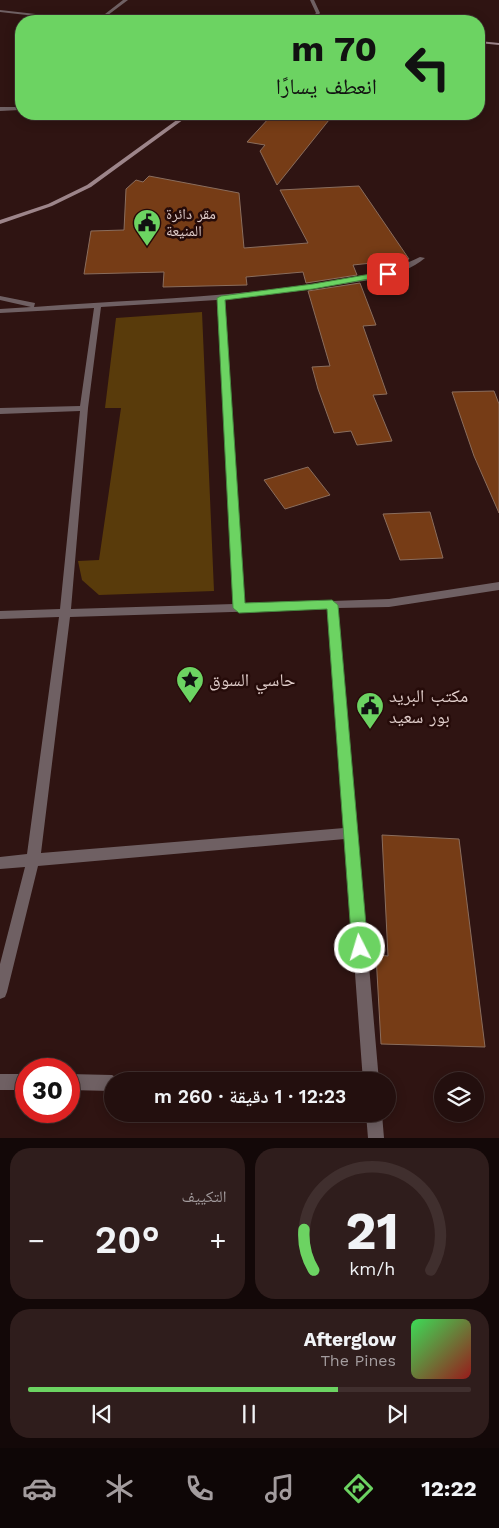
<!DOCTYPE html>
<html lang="ar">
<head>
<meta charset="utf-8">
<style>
  body { margin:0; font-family:"Work Sans","Noto Naskh Arabic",sans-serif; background:#2f1d1c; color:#f1f3f6; direction:rtl; height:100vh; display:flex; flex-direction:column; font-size:19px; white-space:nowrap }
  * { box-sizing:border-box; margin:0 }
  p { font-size:16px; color:#a39c9e }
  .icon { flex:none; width:28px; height:28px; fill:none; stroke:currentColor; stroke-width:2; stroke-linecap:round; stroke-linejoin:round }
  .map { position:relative; height:1138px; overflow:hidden; direction:ltr }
  .sheet { display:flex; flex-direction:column; gap:10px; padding:10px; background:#130808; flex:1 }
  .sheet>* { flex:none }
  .guide { position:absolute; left:15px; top:15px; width:470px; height:105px; border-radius:20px; box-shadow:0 2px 12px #0003,0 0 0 1px #402f2e; direction:rtl; background:#6cd362; color:#111; overflow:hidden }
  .controls { position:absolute; left:434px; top:1072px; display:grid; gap:10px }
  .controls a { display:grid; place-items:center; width:50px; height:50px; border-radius:50%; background:#230f0e; box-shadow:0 2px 12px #0003,0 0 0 1px #402f2e; font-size:25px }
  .speed { position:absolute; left:15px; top:1058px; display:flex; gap:10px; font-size:25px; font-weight:700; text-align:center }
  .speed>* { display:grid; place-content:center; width:65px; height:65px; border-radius:50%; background:#230f0e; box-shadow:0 2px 12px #0003,0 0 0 1px #402f2e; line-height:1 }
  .speed .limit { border:8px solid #d22; background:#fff; color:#111 }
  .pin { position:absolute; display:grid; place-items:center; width:42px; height:42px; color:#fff; margin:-21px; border-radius:10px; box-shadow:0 2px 8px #0006 }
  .me { position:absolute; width:55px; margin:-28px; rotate:355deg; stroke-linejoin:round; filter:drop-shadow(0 0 4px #0008) }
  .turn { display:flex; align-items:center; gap:18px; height:105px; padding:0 25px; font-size:22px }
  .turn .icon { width:65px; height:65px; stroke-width:2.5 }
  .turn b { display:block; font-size:35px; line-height:42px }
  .big { font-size:38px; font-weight:600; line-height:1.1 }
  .sheet .tile { flex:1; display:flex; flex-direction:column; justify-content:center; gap:8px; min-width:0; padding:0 18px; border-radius:20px; background:#2f1d1c }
  .sheet .dial { align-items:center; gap:0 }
  .dial svg { height:130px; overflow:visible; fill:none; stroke:#402f2e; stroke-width:7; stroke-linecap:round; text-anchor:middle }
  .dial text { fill:#f1f3f6; stroke:none }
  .song { display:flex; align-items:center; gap:15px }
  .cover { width:60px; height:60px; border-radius:8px; background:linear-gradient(135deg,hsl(130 70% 55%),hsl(0 70% 35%)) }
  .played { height:5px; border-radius:2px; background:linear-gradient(90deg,#6cd362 70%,#402f2e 70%) }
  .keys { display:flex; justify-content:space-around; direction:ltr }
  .heat { display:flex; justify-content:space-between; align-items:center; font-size:28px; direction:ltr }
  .sheet .tiles { flex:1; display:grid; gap:10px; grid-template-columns:1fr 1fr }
  .tile:last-child { grid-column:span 2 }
  .trip { position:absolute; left:104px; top:1072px; width:292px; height:50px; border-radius:25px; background:#230f0e; box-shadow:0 2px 12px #0003,0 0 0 1px #402f2e; font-weight:600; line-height:50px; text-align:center; direction:rtl }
  .menu { display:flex; height:80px; justify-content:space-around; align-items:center; background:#0e0606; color:#a39c9e }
  .menu .icon { width:35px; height:35px }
  .menu .current { color:#6cd362 }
  .menu b { font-size:22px; color:#f1f3f6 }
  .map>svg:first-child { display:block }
  .green { fill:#593b0b }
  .building { fill:#763c16; stroke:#8a6d5d }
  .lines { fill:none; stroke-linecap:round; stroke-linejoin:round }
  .street { fill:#6f6063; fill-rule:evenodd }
  .secondary { fill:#9d858a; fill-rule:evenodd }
  .route { fill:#6cd362; stroke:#468940 }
  .labels { text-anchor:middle; stroke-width:5; stroke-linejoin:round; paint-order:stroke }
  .far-poi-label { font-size:15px; fill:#dfccc9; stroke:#250b09; text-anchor:start }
  .poi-label { font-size:18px; fill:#dfccc9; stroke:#250b09; text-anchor:start }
</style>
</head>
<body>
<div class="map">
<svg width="499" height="1138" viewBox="0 0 499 1138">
  <rect width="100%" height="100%" fill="#2f1412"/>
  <path class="green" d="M202 312 214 591 99 595 82 580 78 561 99 560 121 408H105L116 318Z"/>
  <path class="building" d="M292 115 329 120 277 185 260 151 265 145 247 142 270 117 288 119Z
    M149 176 239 193 244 248 308 243 280 190 359 186 409 259 353 265 357 275 306 283 303 272 246 277 247 285 163 287 164 272 84 274 91 231 124 230 126 189 136 180 143 182Z
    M360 283 376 325 363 326 387 394 373 395 392 441 357 445 351 431 334 433 318 389 312 367 330 366 308 291Z
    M494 391 499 404V513L474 456 452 392Z
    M308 467 330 495 285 509 264 480Z
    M430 512 443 558 400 560 383 514Z
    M382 835 459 839 485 1047 381 1044 376 955 388 956Z"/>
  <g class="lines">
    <path class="street" d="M123 0H128L100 21H96Z
      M310 0H314L320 13 313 21H309L316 13Z
      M0 10 89 20 91 21H80L0 12Z
      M21 97 20 110 0 111V107H16L18 99Z
      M420 257 425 258C402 278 357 282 327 286 293 291 259 296 225 299L244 604 389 599 499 582V590L389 607 338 608 379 1081H363L345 839 38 866 7 992 5 997 0 999V964L25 867 0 869V857L27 854 59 617 0 619V611L60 609 80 411 0 414V408L80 406 94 308 0 313V309L31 307 0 300V296L35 303 34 307C128 300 221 298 314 284 351 278 386 274 420 257ZM217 300 234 604 71 609 88 408 101 307ZM328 609 344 828 41 853 70 617Z
      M0 1074H26V1090H0Z
      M69 1074 112 1075 117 1078 119 1081H112V1091L69 1090Z
      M366 1114H382L384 1138H368Z"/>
    <path class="secondary" d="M479 41 499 43V45L479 43Z
      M185 114H191L91 187 52 206 0 224V220L48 204 87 185Z"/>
  </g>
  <path class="route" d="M388 271 391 272V275L313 289 225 300 245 603 332 600 338 605 368 948 366 953 360 955 354 953 352 948 327 609 239 613 233 608 217 298 221 296 313 284Z"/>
  <defs>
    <symbol id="civic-pin" viewBox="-11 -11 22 30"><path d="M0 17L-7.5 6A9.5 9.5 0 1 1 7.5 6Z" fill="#6cd362" stroke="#250b09"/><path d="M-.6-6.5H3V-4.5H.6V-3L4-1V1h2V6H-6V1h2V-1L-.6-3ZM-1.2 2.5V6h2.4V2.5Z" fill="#111"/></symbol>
    <symbol id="sight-pin" viewBox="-11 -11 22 30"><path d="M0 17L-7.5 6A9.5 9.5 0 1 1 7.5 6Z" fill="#6cd362" stroke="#250b09"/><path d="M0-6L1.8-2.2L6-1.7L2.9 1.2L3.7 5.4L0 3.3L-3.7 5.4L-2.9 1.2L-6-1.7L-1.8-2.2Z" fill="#111"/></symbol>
  </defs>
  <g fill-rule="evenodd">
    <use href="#civic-pin" x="131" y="207" width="32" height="43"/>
    <use href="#sight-pin" x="174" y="664" width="32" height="43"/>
    <use href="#civic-pin" x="354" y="690" width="32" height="43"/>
  </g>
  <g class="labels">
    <g class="far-poi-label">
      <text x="166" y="219">مقر دائرة<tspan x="166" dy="17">المنيعة</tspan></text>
    </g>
    <g class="poi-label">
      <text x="209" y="686">حاسي السوق</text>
      <text x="389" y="702">مكتب البريد<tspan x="389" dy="21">بور سعيد</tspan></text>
    </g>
  </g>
</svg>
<div class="controls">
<a><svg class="icon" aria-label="layers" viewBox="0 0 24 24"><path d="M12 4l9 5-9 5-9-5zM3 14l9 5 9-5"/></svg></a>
</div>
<div class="speed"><div class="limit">30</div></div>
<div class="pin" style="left:388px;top:274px;background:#d93025"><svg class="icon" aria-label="arrive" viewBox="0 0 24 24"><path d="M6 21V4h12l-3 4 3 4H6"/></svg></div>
<svg class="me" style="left:360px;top:948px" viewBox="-20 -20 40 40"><circle r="17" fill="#6cd362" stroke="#fff" stroke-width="3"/><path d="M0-11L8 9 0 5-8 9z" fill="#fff"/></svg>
<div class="trip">12:23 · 1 دقيقة · 260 m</div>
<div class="guide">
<div class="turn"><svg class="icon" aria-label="left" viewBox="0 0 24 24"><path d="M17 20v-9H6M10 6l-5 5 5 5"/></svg><div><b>70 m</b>انعطف يسارًا</div></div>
</div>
</div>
<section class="sheet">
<div class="tiles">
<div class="tile dial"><svg viewBox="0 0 100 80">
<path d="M14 69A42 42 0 1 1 86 69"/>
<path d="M14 69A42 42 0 0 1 8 44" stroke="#6cd362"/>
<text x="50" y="56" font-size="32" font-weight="700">21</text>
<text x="50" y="72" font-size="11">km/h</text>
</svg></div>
<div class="tile"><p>التكييف</p>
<div class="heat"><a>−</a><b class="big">20°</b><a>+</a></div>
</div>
<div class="tile">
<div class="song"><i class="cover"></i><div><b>Afterglow</b><p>The Pines</p></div></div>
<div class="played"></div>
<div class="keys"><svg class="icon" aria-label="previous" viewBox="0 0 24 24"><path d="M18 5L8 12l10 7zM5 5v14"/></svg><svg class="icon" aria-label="pause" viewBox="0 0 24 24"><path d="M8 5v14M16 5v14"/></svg><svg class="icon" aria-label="next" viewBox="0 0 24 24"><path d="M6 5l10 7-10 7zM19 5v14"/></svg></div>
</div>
</div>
</section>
<nav class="menu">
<b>12:22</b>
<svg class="icon current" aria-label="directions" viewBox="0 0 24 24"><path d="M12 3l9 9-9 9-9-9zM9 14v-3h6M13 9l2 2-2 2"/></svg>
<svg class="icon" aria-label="music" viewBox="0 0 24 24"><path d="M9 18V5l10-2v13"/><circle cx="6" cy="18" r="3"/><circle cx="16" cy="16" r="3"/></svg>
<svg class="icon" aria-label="phone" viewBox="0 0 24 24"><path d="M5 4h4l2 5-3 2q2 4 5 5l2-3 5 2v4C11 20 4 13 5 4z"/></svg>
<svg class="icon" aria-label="climate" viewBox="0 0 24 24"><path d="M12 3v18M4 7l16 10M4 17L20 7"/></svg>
<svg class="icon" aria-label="car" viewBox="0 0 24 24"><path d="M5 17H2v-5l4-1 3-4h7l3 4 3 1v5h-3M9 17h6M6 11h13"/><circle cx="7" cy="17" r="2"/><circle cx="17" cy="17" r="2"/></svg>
</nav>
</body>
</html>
